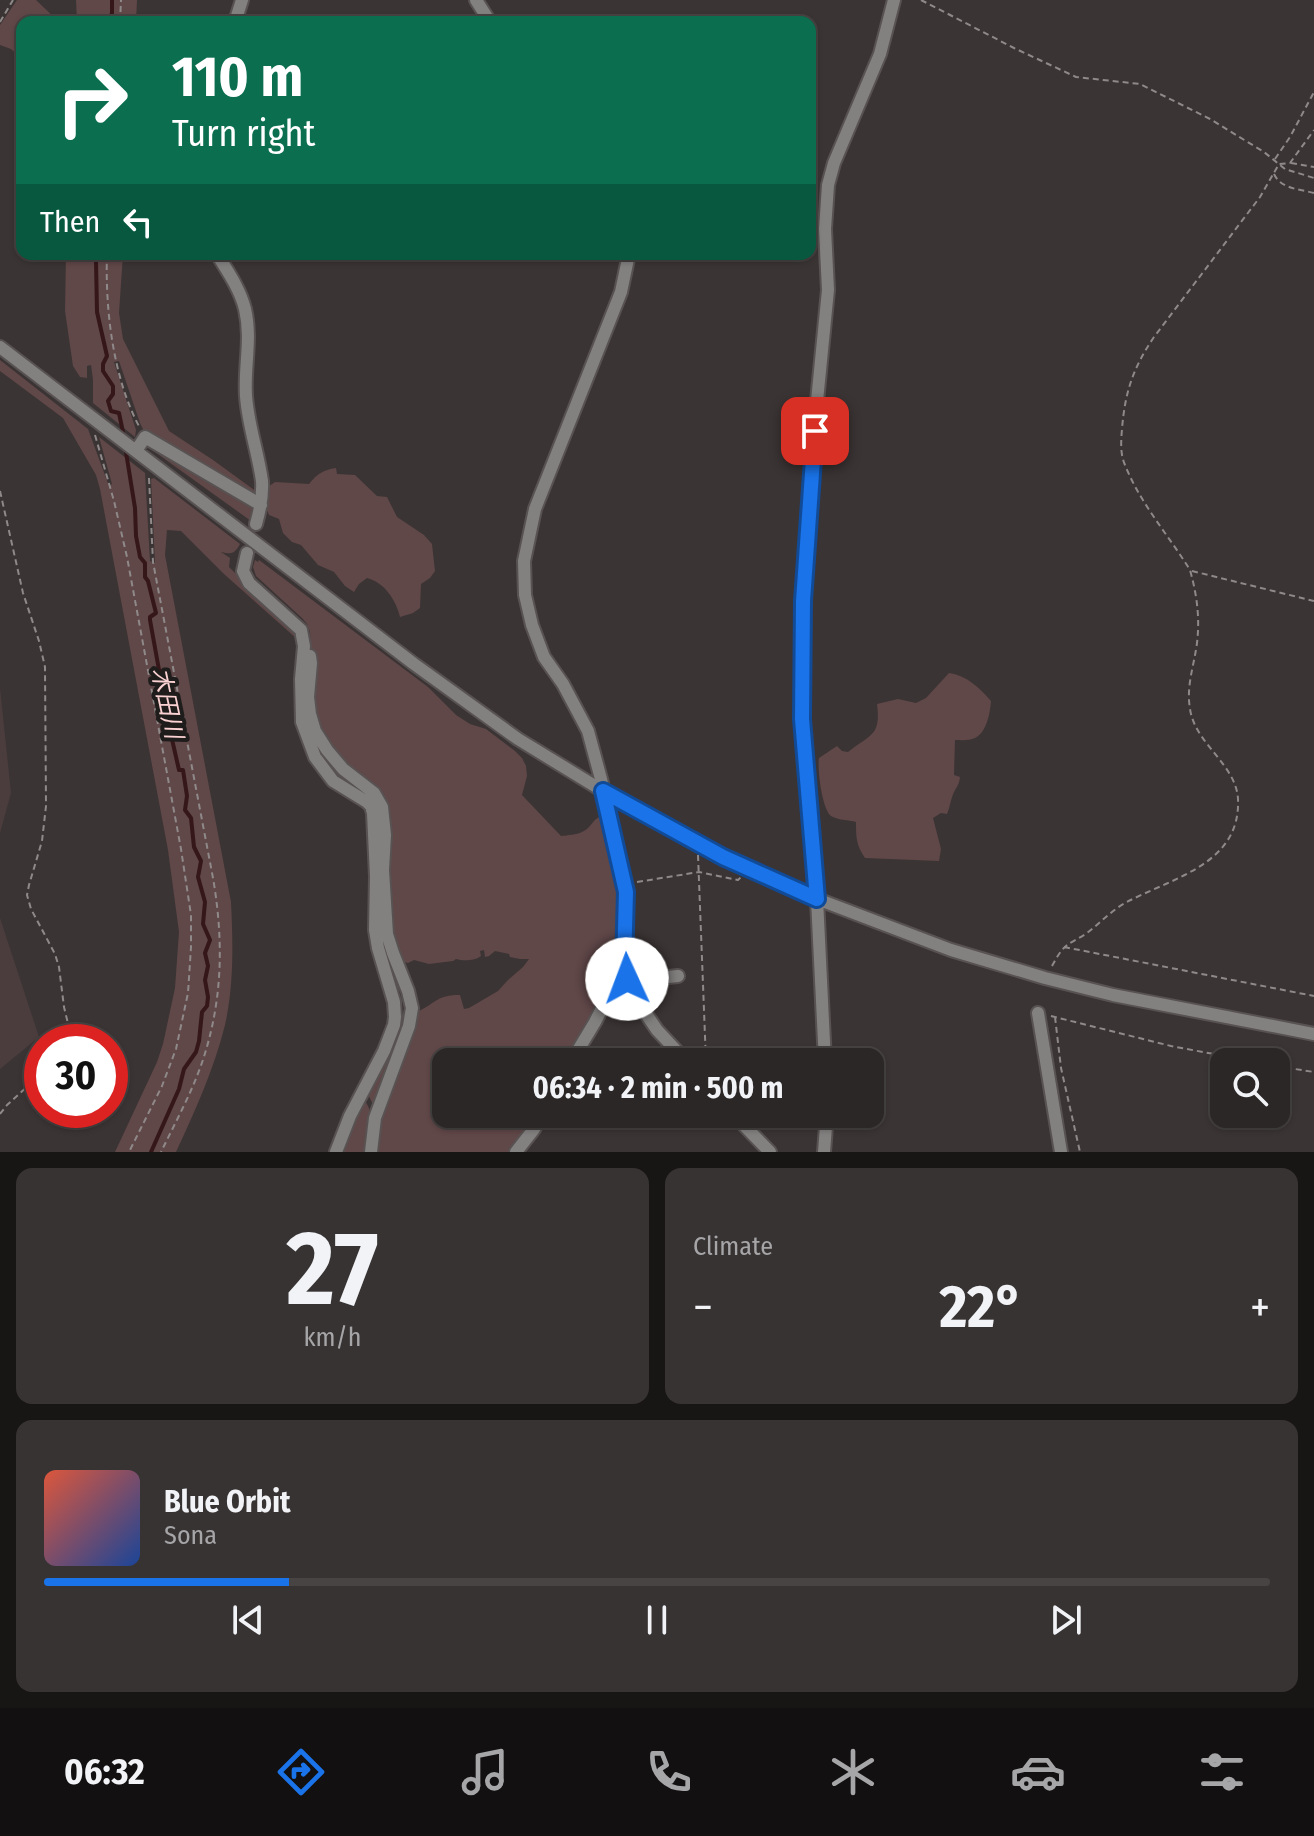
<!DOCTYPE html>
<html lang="en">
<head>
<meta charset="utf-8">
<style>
  body { margin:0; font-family:"Fira Sans Condensed","Noto Sans JP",sans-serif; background:#383333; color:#f1f3f6; height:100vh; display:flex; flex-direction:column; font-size:30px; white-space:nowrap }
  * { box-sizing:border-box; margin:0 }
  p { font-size:26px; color:#a6a5a7 }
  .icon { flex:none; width:44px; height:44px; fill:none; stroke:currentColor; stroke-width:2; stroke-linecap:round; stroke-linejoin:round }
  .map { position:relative; height:1152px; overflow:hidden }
  .drawer { display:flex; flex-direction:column; gap:16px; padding:16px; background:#181515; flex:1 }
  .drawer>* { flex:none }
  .hud { position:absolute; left:16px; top:16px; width:800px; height:244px; border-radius:16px; box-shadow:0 2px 6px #0004,0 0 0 2px #484444; background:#0b6e4f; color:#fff; overflow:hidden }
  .tools { position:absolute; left:1210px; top:1048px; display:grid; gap:16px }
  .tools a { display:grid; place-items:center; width:80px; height:80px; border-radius:16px; background:#2c2727; box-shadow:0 2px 6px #0004,0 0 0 2px #484444; font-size:40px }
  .speed { position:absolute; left:24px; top:1024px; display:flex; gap:16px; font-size:40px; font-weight:700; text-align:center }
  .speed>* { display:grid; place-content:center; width:104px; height:104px; border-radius:50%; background:#2c2727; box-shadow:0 2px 6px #0004,0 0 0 2px #484444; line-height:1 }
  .speed .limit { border:12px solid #d22; background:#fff; color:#111 }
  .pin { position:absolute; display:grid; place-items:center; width:68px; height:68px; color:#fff; margin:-34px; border-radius:16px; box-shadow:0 4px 12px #0006 }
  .me { position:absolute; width:88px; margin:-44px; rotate:358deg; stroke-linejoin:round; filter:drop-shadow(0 0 6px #0008) }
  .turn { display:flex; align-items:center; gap:28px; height:168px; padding:0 24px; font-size:36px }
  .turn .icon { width:104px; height:104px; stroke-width:2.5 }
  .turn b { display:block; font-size:56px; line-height:68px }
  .then { display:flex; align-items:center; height:76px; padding:0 24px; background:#0003; gap:16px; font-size:30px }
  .big { font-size:60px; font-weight:700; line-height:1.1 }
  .drawer .card { flex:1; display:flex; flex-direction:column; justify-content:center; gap:12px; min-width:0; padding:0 28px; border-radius:16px; background:#383333 }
  .drawer .dial { align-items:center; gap:0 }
  .dial b { font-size:104px; line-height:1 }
  .song { display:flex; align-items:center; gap:24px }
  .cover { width:96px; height:96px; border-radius:12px; background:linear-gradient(135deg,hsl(10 70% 55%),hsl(220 70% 35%)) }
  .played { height:8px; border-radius:4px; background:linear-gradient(90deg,#1a73e8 20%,#484444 20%) }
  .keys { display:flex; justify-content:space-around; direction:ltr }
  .heat { display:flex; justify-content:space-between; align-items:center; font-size:44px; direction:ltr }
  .drawer .tiles { flex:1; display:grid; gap:16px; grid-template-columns:1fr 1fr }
  .card:last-child { grid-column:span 2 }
  .trip { position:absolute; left:432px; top:1048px; width:452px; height:80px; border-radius:16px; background:#2c2727; box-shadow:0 2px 6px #0004,0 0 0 2px #484444; font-weight:700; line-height:80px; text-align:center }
  .dock { display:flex; height:128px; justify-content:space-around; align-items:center; background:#121010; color:#a6a5a7 }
  .dock .icon { width:56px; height:56px }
  .dock .current { color:#1a73e8 }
  .dock b { font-size:36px; color:#f1f3f6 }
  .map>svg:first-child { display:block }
  .built { fill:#4b3d3e }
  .green { fill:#604748 }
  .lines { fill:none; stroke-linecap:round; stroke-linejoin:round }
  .stream { stroke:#351719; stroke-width:4 }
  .minor-casing { stroke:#585252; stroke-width:16 }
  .path { stroke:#8f8989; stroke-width:2; stroke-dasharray:6 4; stroke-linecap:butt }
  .minor { stroke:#838080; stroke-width:12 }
  .route-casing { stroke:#114b97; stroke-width:20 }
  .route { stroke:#1a73e8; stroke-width:14 }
  .labels { text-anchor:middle; stroke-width:8; stroke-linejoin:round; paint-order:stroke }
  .water-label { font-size:24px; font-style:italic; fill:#fbd2d2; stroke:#1f1c1c }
</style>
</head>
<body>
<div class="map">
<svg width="1314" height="1152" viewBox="0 0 1314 1152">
  <rect width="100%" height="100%" fill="#3b3434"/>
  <path class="built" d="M0 688 11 793 0 833Z
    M0 918 39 1037 0 1069Z"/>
  <path class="green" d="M17 0H36L59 22H22V59L11 49 0 45V25Z
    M76 0H137L136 22H77Z
    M66 254H123L119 313 123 339 169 431 213 460 257 492V498L145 433 140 423 119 361 114 362 136 430 135 437 93 403V380L91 365 87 366V378L80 377 73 366 65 311Z
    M0 360 88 429 109 486 112 484 99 437 145 473 150 561 155 563 151 479 154 478 240 544C234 555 231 554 221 552L230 558 229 567 299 637 297 639 224 574 181 531 167 530 165 555 231 902C233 943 234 985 225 1025 214 1069 195 1111 176 1152H115L157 1062 163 1044 175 988 179 932 168 850 100 489 96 475 63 418 0 371Z
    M149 445 252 506 253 516 251 521 148 447Z
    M336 468 337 474 355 475 377 496 387 497 397 517 424 535 432 544 435 571 430 578 421 584 420 608 413 613 400 617C396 600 384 582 367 578L359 584 354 592 345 586 334 572 318 565 301 545 292 542 283 533 279 519 269 515 266 508 268 487 275 482 309 484C317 474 323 470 336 468Z
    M255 560 258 562 259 560 428 687 456 715 470 724 486 729 515 751 522 758 526 766 527 776 522 795 561 836C568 835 576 835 582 832 593 827 591 819 604 815L623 881 620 964 569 1062H446V1114H540L512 1152H374V1107L367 1092C375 1075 393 1024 407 1014 413 1010 413 1014 419 1011 437 1002 437 995 460 995L464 1009 469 1008 498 991 508 980 523 967 529 959H520L510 957 509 954 495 951 489 956 485 957 484 950 480 951 481 956C475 961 463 961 456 959L453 961 429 964 414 960 408 963 388 958 382 953 386 815 353 793 315 757 310 632 307 624 302 618 256 576 253 567Z
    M949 673C966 675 980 688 991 701 990 713 987 732 975 738 969 741 961 740 955 740L954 775 960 777C959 785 957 786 954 792 951 798 950 807 947 814L941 813 933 818 941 849 939 861 865 858C856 845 856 837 856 822 849 820 837 820 831 816 822 809 817 768 819 758L837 746 842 751 848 752C871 734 881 736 877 704L898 699 916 703 926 698Z
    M365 1101C376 1116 370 1135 368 1152H341L361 1103Z"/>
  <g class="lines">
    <path class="stream" d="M109 22 112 13V0
      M98 254 96 261 97 312 107 356 103 364V371L113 386V394L108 401 111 411 119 413 124 437
      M125 446 135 508 136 536 140 557 145 563V577L148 581 156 613 150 617V620L159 670 166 677V713L179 770H183L187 796 185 810 191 818 194 847 201 861 198 877 205 902 203 924 210 940 205 953 208 966 205 980 208 997 207 1006 202 1012 199 1041 196 1052 184 1069 179 1089 151 1152"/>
    <defs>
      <path id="minor" d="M476 0 490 22
        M235 22 242 0
        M217 254C228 272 240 289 245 309 252 339 244 366 246 396 248 425 258 452 262 481 263 496 260 510 256 524
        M629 254 621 292 535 509 524 561 525 595 532 625 544 657 563 684 588 731 601 779 626 892 624 965 627 979 634 996 657 1030 687 1062
        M0 347 414 664 518 739 603 791 723 857 817 899 951 950 1045 978 1113 995 1314 1034
        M136 451 145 437 261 505
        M247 553 243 571 249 583 301 630 304 646 301 679 302 722 315 757 333 781 367 802 371 806 373 813 376 876 375 930 378 948 394 1002 395 1017 394 1025 384 1051 350 1116 336 1152
        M310 656 311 663 308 697 310 714 315 731 327 750 343 769 374 793 382 807 385 835 383 870 387 934 393 953 408 991 412 1008 409 1026 375 1118 371 1152
        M628 981 678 976
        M1038 1013 1061 1152
        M571 1062 595 1022 624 965
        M825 1062 817 899 802 719 803 601 817 401 828 290 825 229 828 185 834 163 880 54 894 0
        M733 1114 770 1152
        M516 1152 534 1129 542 1114
        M824 1152 827 1114"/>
    </defs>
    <use href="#minor" class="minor-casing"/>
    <path class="path" d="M921 0 1014 48 1076 77 1140 84 1210 119 1264 152 1285 169 1314 178
      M0 22 13 0
      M120 22 121 0
      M1275 159 1290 137 1314 92
      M1291 163 1314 167
      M1274 174C1281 189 1299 189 1314 193
      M107 254C105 309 113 379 140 428
      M95 435 114 501 127 557 181 849 191 915V947L188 993 176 1049 162 1086 129 1152
      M149 478 153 562 213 878C223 936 223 993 206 1050 196 1085 177 1119 161 1152
      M0 491 23 593 39 641 45 667 46 806 42 841 29 885 27 895 31 909 55 954 59 967 64 1007 71 1036 70 1042
      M1192 571 1314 601
      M698 855 706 1062
      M637 882 699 872 738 880 741 877
      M1064 947 1314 996
      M1052 966C1056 959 1060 951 1066 946 1072 941 1080 938 1087 933 1100 923 1111 911 1125 903 1171 878 1241 865 1238 799 1236 764 1195 744 1190 709 1186 686 1194 666 1197 643 1200 618 1197 595 1190 570 1169 536 1140 503 1125 465 1120 454 1121 441 1122 429 1125 392 1133 368 1154 337L1260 197 1279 164 1290 163 1314 130
      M1051 1016 1171 1046 1256 1062
      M1055 1017 1061 1068 1080 1152
      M1276 1066 1314 1072
      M0 1114 7 1105 42 1073"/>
    <use href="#minor" class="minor"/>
  </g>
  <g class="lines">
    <defs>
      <path id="route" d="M627 979 624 965 626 892 603 791 723 857 817 899 802 719 803 601 815 431"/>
    </defs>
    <use href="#route" class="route-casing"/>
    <use href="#route" class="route"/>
  </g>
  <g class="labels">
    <g class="water-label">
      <text transform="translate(167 703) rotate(78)" y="8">木田川</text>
    </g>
  </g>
</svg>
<div class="tools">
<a><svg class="icon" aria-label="search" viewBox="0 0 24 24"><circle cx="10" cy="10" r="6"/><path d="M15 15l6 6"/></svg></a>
</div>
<div class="speed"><div class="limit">30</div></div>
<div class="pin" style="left:815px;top:431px;background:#d93025"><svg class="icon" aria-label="arrive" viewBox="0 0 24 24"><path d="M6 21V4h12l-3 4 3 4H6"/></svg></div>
<svg class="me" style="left:627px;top:979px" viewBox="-20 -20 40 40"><circle r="19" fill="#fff"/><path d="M0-13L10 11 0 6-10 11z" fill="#1a73e8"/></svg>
<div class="trip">06:34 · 2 min · 500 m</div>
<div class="hud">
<div class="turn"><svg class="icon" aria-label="right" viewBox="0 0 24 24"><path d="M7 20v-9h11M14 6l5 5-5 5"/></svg><div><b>110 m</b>Turn right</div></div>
<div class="then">Then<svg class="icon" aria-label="left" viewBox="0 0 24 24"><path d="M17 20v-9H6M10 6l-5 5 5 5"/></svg></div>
</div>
</div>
<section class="drawer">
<div class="tiles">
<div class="card dial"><b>27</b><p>km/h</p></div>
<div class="card"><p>Climate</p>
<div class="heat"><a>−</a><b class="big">22°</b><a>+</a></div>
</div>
<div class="card">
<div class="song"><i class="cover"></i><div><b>Blue Orbit</b><p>Sona</p></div></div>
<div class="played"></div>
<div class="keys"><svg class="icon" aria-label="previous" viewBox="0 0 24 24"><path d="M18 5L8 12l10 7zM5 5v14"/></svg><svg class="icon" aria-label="pause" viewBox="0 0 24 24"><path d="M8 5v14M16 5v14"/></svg><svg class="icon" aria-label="next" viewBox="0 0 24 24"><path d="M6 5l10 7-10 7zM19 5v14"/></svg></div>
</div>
</div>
</section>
<nav class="dock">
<b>06:32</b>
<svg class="icon current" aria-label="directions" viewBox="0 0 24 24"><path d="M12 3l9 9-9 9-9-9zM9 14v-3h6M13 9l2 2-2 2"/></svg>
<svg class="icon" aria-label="music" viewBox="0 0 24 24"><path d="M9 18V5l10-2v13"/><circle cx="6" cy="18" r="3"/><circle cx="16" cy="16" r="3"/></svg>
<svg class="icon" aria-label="phone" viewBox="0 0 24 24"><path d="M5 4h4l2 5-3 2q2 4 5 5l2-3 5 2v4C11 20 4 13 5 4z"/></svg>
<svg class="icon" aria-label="climate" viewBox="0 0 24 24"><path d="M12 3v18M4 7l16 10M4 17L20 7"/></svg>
<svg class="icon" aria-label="car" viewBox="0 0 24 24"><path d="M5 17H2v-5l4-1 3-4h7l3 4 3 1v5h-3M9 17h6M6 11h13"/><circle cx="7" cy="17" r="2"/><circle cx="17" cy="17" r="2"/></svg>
<svg class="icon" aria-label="filters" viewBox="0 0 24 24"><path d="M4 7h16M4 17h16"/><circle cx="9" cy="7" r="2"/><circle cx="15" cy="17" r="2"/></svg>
</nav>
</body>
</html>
